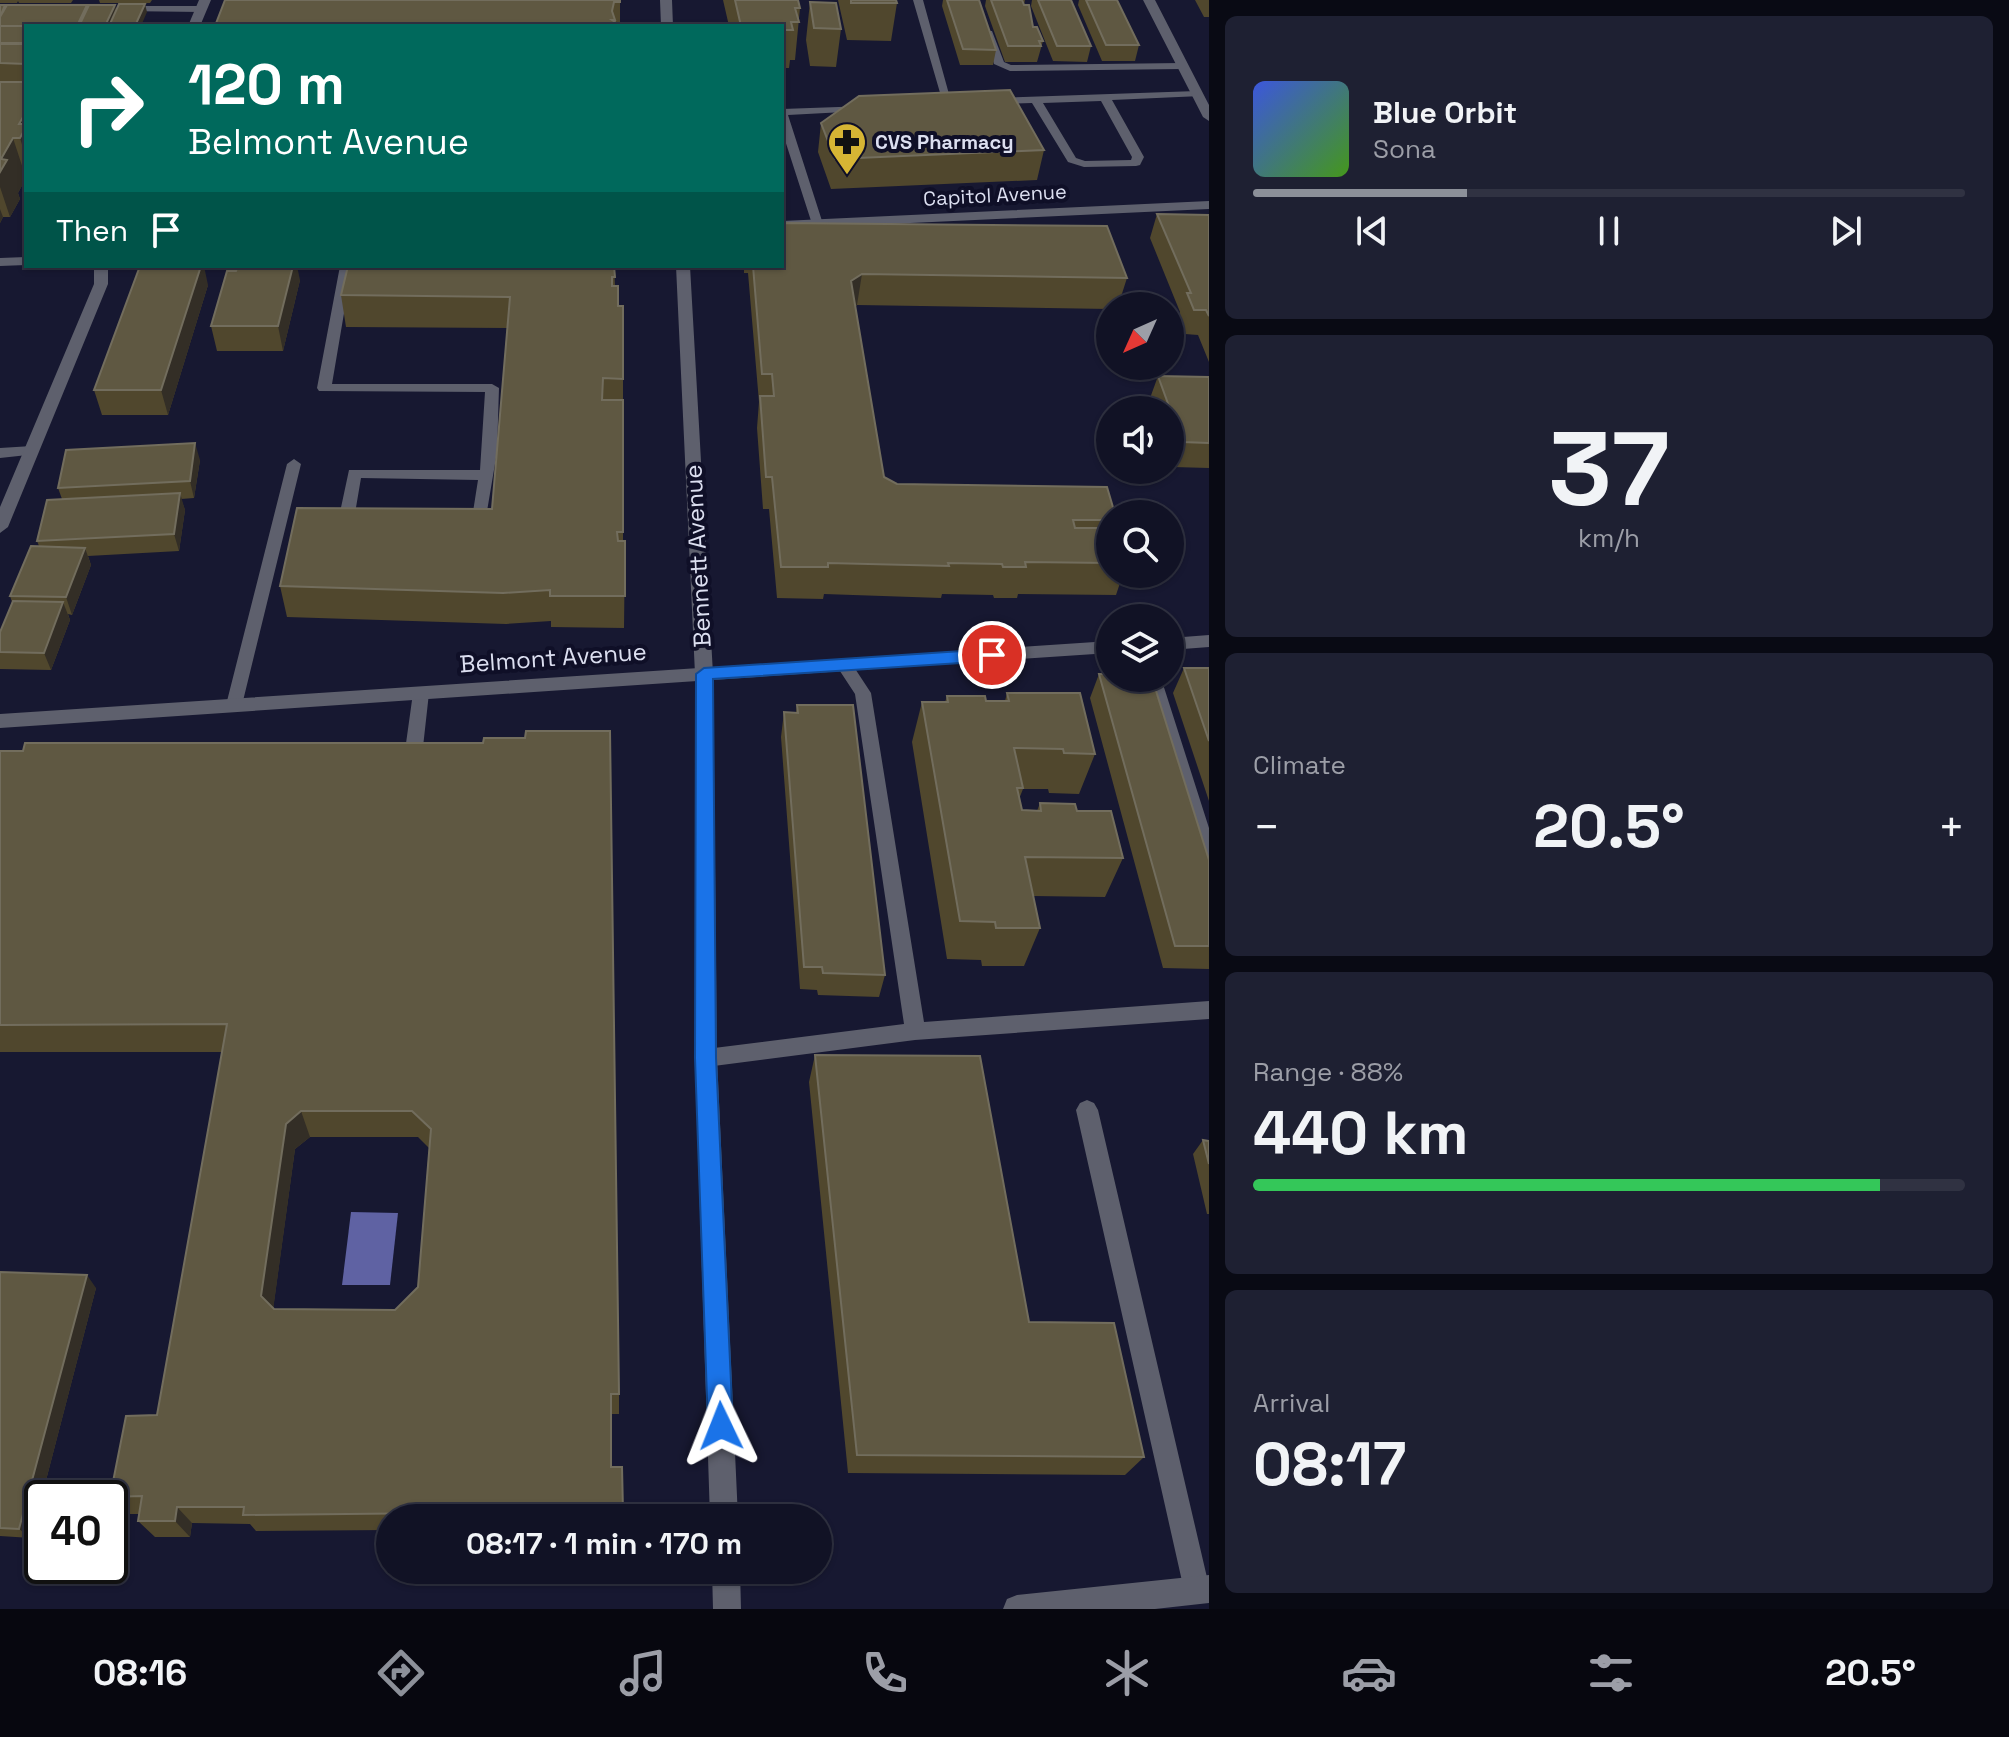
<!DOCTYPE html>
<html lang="en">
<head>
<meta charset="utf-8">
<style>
  body { margin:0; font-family:"Space Grotesk",sans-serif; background:#1e2032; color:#f1f3f6; height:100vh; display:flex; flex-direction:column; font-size:30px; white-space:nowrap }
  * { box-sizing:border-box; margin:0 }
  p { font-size:26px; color:#9c9ea7 }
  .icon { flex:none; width:44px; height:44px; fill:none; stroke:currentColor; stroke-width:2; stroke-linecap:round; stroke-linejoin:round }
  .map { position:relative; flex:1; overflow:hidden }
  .details { display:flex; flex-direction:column; gap:16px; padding:16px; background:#090a14; width:800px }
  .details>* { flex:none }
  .guide { position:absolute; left:24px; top:24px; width:760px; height:244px; border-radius:0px; box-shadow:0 2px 6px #0004,0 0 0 2px #303242; background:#00695c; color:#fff; overflow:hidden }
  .needle { width:52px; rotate:225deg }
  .tools { position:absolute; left:1096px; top:292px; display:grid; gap:16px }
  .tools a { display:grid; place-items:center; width:88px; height:88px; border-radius:50%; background:#111225; box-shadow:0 2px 6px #0004,0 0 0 2px #303242; font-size:40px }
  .speed { position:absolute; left:24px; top:1480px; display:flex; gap:16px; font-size:40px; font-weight:700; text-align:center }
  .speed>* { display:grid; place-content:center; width:104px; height:104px; border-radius:50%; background:#111225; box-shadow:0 2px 6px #0004,0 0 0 2px #303242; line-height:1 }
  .speed .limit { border:4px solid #111; border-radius:12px; background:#fff; color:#111 }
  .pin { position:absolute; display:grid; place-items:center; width:68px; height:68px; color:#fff; margin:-34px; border:4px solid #fff; border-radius:50%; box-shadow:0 2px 8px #0007 }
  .me { position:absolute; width:88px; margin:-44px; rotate:358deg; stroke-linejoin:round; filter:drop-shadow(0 0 6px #0008) }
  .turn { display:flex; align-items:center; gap:28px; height:168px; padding:0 32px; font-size:36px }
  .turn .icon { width:104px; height:104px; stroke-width:2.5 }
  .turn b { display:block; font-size:56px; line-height:68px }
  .then { display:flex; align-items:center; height:76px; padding:0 32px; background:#0003; gap:16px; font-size:30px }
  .big { font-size:60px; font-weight:800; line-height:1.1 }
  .details .card { flex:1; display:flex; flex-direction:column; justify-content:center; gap:12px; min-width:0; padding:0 28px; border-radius:12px; background:#1e2032 }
  .details .dial { align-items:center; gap:0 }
  .dial b { font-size:104px; line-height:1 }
  .song { display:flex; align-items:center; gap:24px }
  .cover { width:96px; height:96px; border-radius:12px; background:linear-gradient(135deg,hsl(230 70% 55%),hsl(100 70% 35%)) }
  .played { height:8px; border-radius:4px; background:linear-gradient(90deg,#8c9099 30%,#303242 30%) }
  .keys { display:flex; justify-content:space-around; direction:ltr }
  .heat { display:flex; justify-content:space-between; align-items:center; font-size:44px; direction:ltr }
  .charge { height:12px; border-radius:6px; background:linear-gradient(90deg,#34c759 88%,#303242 0) }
  .trip { position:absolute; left:376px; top:1504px; width:456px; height:80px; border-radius:40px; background:#111225; box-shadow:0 2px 6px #0004,0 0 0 2px #303242; font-weight:800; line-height:80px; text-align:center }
  .dock { display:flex; height:128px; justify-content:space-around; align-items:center; background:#07070f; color:#9c9ea7 }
  .dock .icon { width:56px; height:56px }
  .dock .selected { color:#8c9099 }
  .dock b { font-size:36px; color:#f1f3f6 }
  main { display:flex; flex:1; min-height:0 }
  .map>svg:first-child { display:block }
  .water { fill:#5f62a3 }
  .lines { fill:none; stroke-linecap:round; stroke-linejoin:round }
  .service { fill:#5e606d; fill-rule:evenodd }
  .minor { fill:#5e606d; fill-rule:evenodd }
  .tertiary { fill:#5e606d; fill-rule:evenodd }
  .wall { fill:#50472d; fill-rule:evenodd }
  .shaded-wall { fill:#332e26 }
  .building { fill:#5f5842; stroke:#726d5d; stroke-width:2; fill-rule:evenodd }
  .route { fill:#1a73e8; stroke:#114b97; stroke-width:2 }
  .labels { text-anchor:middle; stroke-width:8; stroke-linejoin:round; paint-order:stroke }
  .far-poi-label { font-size:20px; font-weight:bold; fill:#dcdff0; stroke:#0f0f27; text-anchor:start }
  .far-street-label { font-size:20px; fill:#dcdff0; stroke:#0f0f27 }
  .street-label { font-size:24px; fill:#dcdff0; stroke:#0f0f27 }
</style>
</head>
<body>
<main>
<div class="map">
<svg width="1209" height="1609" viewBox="0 0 1209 1609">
  <rect width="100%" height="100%" fill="#171831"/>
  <path class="water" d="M351 1212 398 1213 390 1285H342Z"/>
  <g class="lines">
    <path class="service" d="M913 0H923L952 105 943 103Z
      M124 6H201L206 9 201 12 120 11V7Z
      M984 31H992L1004 62 1011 65 1182 63 1187 66 1182 69 1010 71 994 64Z
      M1197 91 1202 94 1201 96 1112 100 1144 157 1140 165 1136 166 1084 167 1068 162 1032 103 993 104 988 101 993 98ZM1101 101 1132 157 1131 160 1085 161 1076 158 1043 103Z
      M867 106 868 108 863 111 788 115 823 224 813 227 782 131V109Z
      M340 266H352L332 384H492L499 388 497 452 483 535 478 536 470 531 478 480 361 478 352 531 344 536 336 531 349 470H480L485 392 319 391 317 388Z
      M32 446 37 448V454L0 458V448Z
      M294 459 301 464 242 705 234 711 226 705 287 464Z
      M844 659 850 661 871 693 924 1022 1209 1001V1019L915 1040 706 1067 699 1064 696 1058 699 1052 706 1049 904 1024 855 694 836 665Z
      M1145 678H1161L1209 828V864L1202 862 1200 857Z
      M421 687 429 693 421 765 412 772 403 765 413 693Z
      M1087 1100 1094 1103 1098 1110 1209 1586 1206 1599 1197 1603 1188 1599 1184 1590 1076 1110 1080 1103Z"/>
    <path class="minor" d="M199 0H211L200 26H188Z
      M1209 201V209L782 229V221Z
      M26 257V265L0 266V258Z
      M94 266H108V284L8 527 0 533V507L94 284Z
      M1209 635V647L1170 650V638Z
      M1110 641V653L0 728V714Z
      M1209 1575V1603L1155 1609H1003L1007 1599 1017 1595Z"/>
    <path class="tertiary" d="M660 0H672L673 26H661Z
      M1143 0H1155L1209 105V121L1203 117Z
      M676 266H690L713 674 717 1058 738 1518H710L695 1058V674Z
      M712 1570H740L741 1609H713Z"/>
  </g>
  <path class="wall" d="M0 0H73L71 3H19L18 1 17 3H0Z
    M99 0H152L150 3H100Z
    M620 0V26H215Z
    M723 0H798L800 8 795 60H790L789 68H782V26H729Z
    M838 0H896L897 3 891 41 847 40Z
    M943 0H979L996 50 993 65H960L942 6Z
    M986 0H1025L1024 5 1033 27 1043 41 1037 62H1005L985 6Z
    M1032 0H1071L1091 46 1087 62 1053 61 1031 6Z
    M1079 0H1117L1139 45 1135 61H1102L1078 5Z
    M1195 0H1209V17H1204Z
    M810 2 841 29 836 67 810 66 806 40Z
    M0 5H5L6 7 87 5 88 7 147 12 26 26V178L18 193 20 199 10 217H3L0 223Z
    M821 123 1044 150 1037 180 831 189 818 152Z
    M1157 214 1209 215V362L1198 335 1185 334 1178 317 1180 312 1150 238Z
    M614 266 615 286 618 306H623V541H625L624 628 551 627V621L506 624 287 617 280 586 492 509 507 328 346 327 341 295Z
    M744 266H782L1127 278 1118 306H1110V309L857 305 855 307 884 477 897 484 1110 514V574H1123L1116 595 1018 594 1017 598H994L993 595 942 594 941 598 824 594 823 599 777 598 769 509H763L757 428 759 402 748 273H744Z
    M300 280 283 351H217L211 326Z
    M208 285 168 415H102L94 390Z
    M1158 376 1209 377V468L1173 467 1170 459V410H1152L1149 401Z
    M200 460 194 498 181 499 185 510 179 551 88 556 91 565 72 615 68 614 70 620 51 670 0 669V632L12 602 10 596 39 546 37 541 62 499 58 488Z
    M1184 668H1209V801L1173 693Z
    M1099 674 1209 860V969L1163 968 1090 698Z
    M1007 693 1095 754 1079 794 1049 793 1048 789H1023L1019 799 1022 810 1037 811 1040 803 1077 811 1123 858 1105 897 1033 896 1040 928 1024 966H982L981 960 947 959 912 742 922 702H945L947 696 986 701H1005Z
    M797 705 885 975 879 997 818 995 817 990 800 989 781 737 784 712H796Z
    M483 743 619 1394V1414H611V1467H622V1518H390V1530L256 1531 250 1524 192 1523 190 1537H155L138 1521 139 1514H128L110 1497 157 1415 223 1052H0V751ZM310 1137H418L429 1148 418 1287 395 1310 273 1309 295 1149Z
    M815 1055 1029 1322 1144 1457 1125 1475 848 1473 809 1082Z
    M1203 1140 1209 1141V1214H1207L1193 1154Z
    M0 1272 96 1288 31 1538 0 1536Z"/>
  <path class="shaded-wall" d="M145 4 147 12 141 26H135Z
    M115 5 117 13 111 26H105Z
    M26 112V158L20 138 19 124Z
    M13 138 26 178 18 193 20 199 10 217 0 187V172L1 159Z
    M0 209 3 217 0 223Z
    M201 266H204L208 285 168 415 161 390Z
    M293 266H297L300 280 283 351 278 326Z
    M862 274 857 305 847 312 851 281Z
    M195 443 200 460 194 498 190 481Z
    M180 493 185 510 179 551 174 534Z
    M85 548 91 565 72 615 66 597Z
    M63 602 70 620 51 670 44 653Z
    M301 1111 310 1137 295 1149 272 1318 261 1296 286 1124Z
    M87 1275 96 1288 31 1538 19 1529Z
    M177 1507 192 1523 190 1537 175 1521Z"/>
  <path class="building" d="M225 0H620V2H614L612 11 615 20H612L615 22V26H215Z
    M735 0H798L800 8H795L799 22H791L793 30H782V26H741Z
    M851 0H896L897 3H851Z
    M947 0H979L996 50 963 49Z
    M991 0H1022L1024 5H1029L1033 27H1037L1043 41H1039L1041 46H1008Z
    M1038 0H1071L1091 46H1057Z
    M1086 0H1117L1139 45H1106Z
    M810 2 836 3 841 29 814 28Z
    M119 4H145L135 26H109Z
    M0 5H5L0 17Z
    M7 5H87L77 26H0V17Z
    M89 5H115L105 26H79Z
    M0 26H26V43H0Z
    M0 44H26V64L0 63Z
    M0 82H26V112L19 124H26V127L20 138H13L1 159 7 160 0 172Z
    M1010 90 1044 150 835 159 821 123 859 96Z
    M1157 214 1209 215V316L1206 310H1194L1187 293H1191Z
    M782 223 1107 226 1127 278 862 274 851 281 884 477 897 484 1107 487 1115 514H1110V520H1073L1075 528H1110V563L1025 562 1026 567H1003L1002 564 948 563 949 566 828 563V567H781L772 477H766L760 396H774L772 374H762L753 266H782Z
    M140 266H201L161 390H94Z
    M238 266H293L278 326H211L227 271H236Z
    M348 266H614L615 277H612V286H618V306H623V379L603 378 602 400H623V532H617L618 541H625V596H550V590L503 593 280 586 297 508 492 509 510 297 341 295Z
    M1158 376 1209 377V443L1182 442Z
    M195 443 190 481 58 488 66 450Z
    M180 493 174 534 37 541 47 500Z
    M31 546 85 548 66 597 10 596Z
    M13 601 63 602 44 653 0 652V632Z
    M1184 668H1209V741Z
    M1099 674H1110V678H1152L1209 860V946H1175Z
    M1007 693H1080L1095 754 1064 753 1063 749 1014 748 1023 788H1017L1022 810 1041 811 1040 803 1075 804 1077 811H1111L1123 858 1025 857 1040 928H996L995 922 960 921 922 702H948L947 696H985L986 701H1009Z
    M797 705H853L885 975 823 973 822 967H804L784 712 798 713Z
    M526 731H610L619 1394H611V1467H622L623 1511 243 1515 244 1507H177L175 1521H138L142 1496 110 1497 126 1416 157 1415 227 1024 0 1025V751H23L25 743H483L484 738H525ZM301 1111H412L431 1129 418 1287 395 1310 274 1309 261 1296 286 1124Z
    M815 1055 980 1056 1029 1322 1114 1323 1144 1457 857 1455Z
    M1203 1140 1209 1141V1164Z
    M0 1272 87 1275 19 1529 0 1528Z"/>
  <path class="route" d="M992 649 1000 655 992 661 713 679 716 1058 733 1426 729 1435 721 1438 712 1435 708 1426 695 1058 696 674 704 668Z"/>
  <defs>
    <symbol id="pharmacy-pin" viewBox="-11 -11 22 30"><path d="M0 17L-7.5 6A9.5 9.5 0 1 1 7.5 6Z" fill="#d6b534" stroke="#0f0f27"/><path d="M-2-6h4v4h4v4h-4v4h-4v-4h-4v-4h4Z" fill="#111"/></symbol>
  </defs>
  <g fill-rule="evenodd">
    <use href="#pharmacy-pin" x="825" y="120" width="44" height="60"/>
  </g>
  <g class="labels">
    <g class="far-poi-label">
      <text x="875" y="149">CVS Pharmacy</text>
    </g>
    <g class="far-street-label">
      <text transform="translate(995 195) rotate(-3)" y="7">Capitol Avenue</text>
    </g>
    <g class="street-label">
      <text transform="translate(698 556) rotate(-93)" y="8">Bennett Avenue</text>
      <text transform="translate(553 658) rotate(-4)" y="8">Belmont Avenue</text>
    </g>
  </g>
</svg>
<div class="tools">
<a><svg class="needle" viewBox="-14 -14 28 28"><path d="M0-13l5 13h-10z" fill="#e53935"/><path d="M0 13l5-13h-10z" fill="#9c9ea7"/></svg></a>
<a><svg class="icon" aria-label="sound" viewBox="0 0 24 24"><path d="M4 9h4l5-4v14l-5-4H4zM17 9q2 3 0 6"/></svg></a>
<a><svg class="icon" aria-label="search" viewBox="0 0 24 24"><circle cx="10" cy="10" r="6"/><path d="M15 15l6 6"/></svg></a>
<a><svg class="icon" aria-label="layers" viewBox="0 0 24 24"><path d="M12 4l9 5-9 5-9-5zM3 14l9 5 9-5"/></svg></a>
</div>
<div class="speed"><div class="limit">40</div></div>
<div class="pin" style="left:992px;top:655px;background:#d93025"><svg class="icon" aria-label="arrive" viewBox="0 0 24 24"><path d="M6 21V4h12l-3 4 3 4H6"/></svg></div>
<svg class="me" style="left:721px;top:1426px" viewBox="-20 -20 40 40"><path d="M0-17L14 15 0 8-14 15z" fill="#1a73e8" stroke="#fff" stroke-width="4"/></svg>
<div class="trip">08:17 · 1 min · 170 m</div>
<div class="guide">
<div class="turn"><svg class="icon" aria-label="right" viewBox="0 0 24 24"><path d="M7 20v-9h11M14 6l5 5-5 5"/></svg><div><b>120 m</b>Belmont Avenue</div></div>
<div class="then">Then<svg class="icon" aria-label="arrive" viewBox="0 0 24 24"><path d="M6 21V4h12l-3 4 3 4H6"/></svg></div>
</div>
</div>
<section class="details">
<div class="card">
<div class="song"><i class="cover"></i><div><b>Blue Orbit</b><p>Sona</p></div></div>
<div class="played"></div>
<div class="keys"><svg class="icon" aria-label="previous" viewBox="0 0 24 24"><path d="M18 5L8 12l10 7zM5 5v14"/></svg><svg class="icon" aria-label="pause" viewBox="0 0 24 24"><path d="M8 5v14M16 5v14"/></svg><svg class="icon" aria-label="next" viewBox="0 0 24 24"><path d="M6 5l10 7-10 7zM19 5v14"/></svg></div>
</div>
<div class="card dial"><b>37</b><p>km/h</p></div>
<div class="card"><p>Climate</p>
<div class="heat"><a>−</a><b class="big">20.5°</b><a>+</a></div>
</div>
<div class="card"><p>Range · 88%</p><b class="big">440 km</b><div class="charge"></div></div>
<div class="card"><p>Arrival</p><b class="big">08:17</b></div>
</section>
</main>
<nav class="dock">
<b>08:16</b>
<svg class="icon selected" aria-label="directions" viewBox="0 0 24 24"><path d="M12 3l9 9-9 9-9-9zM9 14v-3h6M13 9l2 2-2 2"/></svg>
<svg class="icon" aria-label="music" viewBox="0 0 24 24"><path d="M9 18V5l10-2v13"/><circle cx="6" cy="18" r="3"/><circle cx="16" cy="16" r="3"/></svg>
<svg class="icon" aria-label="phone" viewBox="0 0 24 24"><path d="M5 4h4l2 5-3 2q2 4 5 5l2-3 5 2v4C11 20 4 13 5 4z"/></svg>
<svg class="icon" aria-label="climate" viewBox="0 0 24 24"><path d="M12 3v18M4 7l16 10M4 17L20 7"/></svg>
<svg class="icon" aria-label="car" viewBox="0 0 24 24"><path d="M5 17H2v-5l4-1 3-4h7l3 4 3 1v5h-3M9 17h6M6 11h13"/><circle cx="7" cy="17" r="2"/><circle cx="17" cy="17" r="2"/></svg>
<svg class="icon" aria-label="filters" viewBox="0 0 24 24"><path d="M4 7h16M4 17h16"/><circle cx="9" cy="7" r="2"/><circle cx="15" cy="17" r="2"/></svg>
<b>20.5°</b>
</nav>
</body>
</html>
